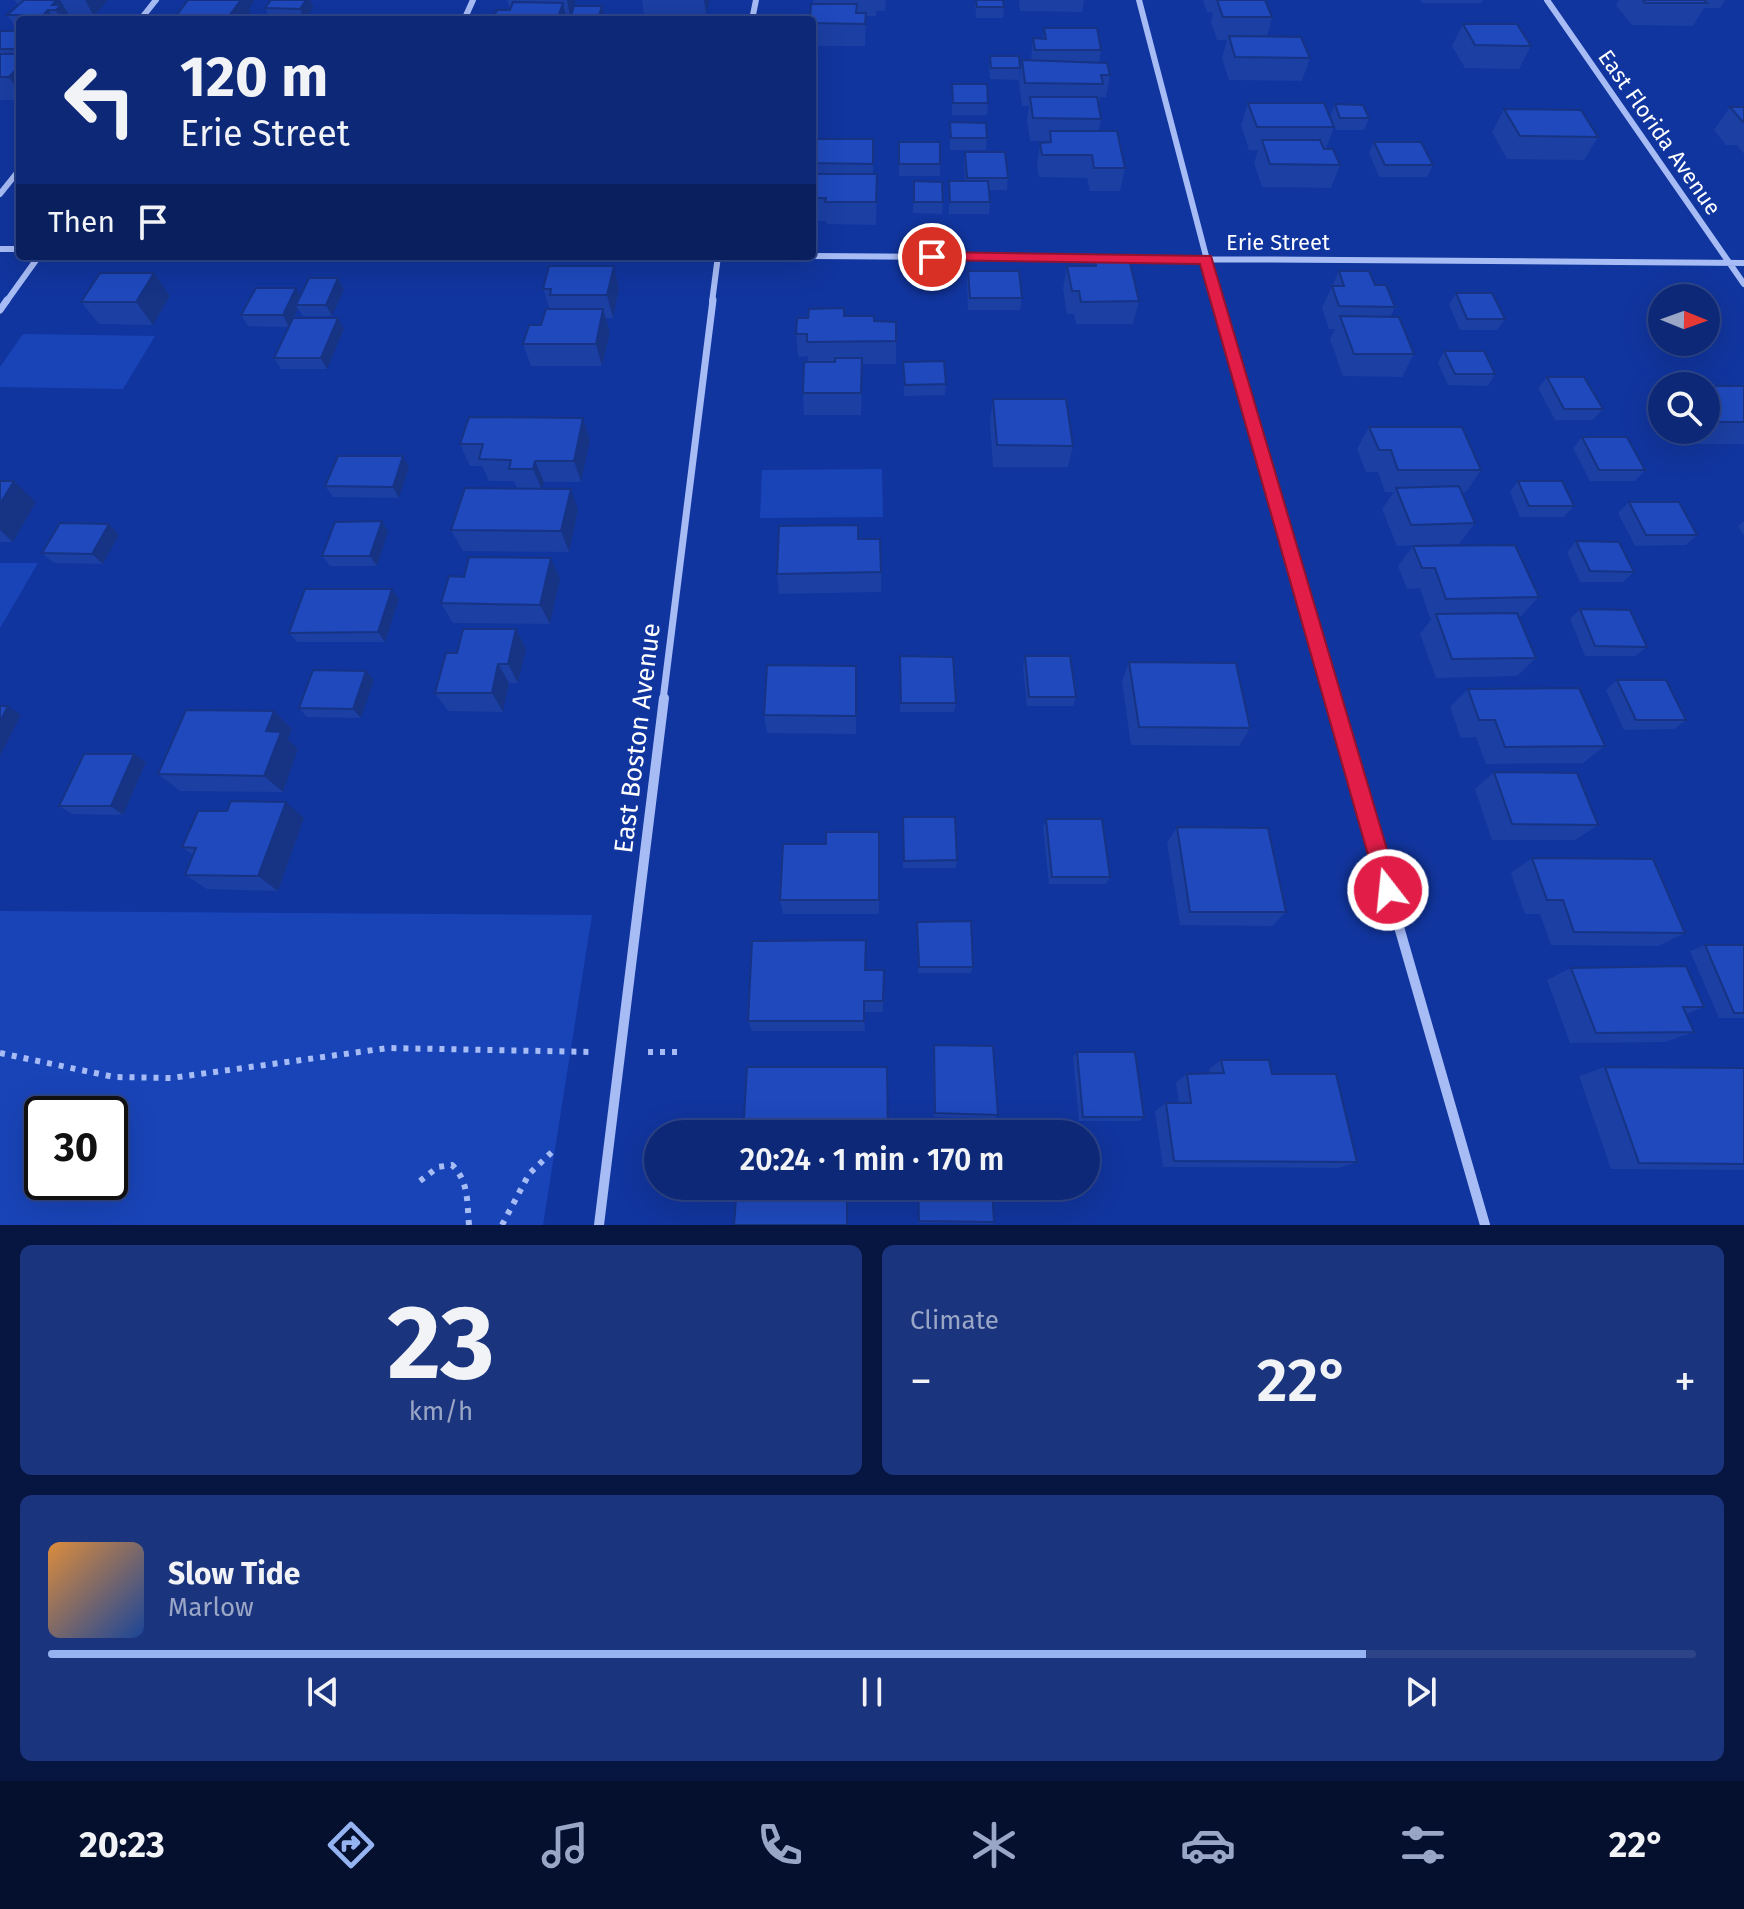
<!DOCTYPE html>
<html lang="en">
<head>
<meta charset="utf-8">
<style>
  body { margin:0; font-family:"Fira Sans",sans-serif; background:#1b347e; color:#f1f3f6; height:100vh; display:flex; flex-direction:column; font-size:30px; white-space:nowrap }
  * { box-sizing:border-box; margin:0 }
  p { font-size:26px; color:#9aa6c5 }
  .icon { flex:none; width:44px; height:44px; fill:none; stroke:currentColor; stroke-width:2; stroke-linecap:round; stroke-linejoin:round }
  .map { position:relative; height:1225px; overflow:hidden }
  .sheet { display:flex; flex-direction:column; gap:20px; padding:20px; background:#071641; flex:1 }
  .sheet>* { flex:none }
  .top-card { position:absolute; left:16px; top:16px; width:800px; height:244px; border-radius:8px; box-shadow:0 8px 32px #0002,0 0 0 2px #2d4488; background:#0d2876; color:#f1f3f6; overflow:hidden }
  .needle { width:52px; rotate:91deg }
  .controls { position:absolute; left:1648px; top:284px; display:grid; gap:16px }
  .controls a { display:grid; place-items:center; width:72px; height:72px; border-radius:50%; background:#0d2876; box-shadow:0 8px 32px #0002,0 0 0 2px #2d4488; font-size:40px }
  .speed { position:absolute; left:24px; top:1096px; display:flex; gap:16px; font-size:40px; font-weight:700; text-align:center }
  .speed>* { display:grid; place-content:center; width:104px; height:104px; border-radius:50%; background:#0d2876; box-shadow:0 8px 32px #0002,0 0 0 2px #2d4488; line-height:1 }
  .speed .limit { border:4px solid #111; border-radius:12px; background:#fff; color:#111 }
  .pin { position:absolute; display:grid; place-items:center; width:68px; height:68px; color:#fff; margin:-34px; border:4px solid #fff; border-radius:50%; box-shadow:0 2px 8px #0007 }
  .me { position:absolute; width:88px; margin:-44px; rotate:344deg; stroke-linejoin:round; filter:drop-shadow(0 0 6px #0008) }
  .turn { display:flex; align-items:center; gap:28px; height:168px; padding:0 32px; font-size:36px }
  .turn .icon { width:104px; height:104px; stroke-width:2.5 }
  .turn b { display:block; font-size:56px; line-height:68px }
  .then { display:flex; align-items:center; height:76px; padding:0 32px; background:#0003; gap:16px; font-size:30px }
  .big { font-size:60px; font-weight:600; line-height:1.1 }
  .sheet .widget { flex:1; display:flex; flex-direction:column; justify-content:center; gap:12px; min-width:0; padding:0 28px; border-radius:12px; background:#1b347e }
  .sheet .dial { align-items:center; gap:0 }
  .dial b { font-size:104px; line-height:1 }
  .song { display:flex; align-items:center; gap:24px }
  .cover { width:96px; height:96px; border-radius:12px; background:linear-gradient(135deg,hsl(30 70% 55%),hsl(220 70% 35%)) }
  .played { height:8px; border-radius:4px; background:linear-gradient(90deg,#95b2f1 80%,#2d4488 80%) }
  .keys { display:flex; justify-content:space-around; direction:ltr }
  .heat { display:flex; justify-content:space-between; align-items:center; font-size:44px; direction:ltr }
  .sheet .tiles { flex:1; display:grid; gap:20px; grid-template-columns:1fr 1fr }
  .widget:last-child { grid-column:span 2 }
  .trip { position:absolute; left:644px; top:1120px; width:456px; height:80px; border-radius:40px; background:#0d2876; box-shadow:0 8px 32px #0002,0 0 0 2px #2d4488; font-weight:600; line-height:80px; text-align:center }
  .tabs { display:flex; height:128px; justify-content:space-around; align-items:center; background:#05102f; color:#9aa6c5 }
  .tabs .icon { width:56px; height:56px }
  .tabs .current { color:#95b2f1 }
  .tabs b { font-size:36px; color:#f1f3f6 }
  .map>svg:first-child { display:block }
  .green { fill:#1944b8; fill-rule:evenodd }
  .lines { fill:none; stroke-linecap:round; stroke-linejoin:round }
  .path { stroke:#a7bcf5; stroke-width:6; stroke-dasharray:5 7; stroke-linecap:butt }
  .street-far2 { stroke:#a7bcf5; stroke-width:6 }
  .street-far1 { stroke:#a7bcf5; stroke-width:7 }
  .street { stroke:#a7bcf5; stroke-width:10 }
  .wall { fill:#1b3fa3 }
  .shaded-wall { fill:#163384 }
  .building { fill:#1f49bd; stroke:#163384; stroke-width:2 }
  .route { fill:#e11d48; stroke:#92132f; stroke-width:2 }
  .labels { text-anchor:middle; stroke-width:8; stroke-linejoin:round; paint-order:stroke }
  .far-street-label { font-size:22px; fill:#fff; stroke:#11359e }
  .street-label { font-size:26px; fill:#fff; stroke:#11359e }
</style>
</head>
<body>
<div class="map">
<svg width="1744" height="1225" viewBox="0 0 1744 1225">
  <rect width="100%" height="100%" fill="#11359e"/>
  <path class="green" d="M23 334 155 336 123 389 0 387V367Z
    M882 469 883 517 760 518 762 470Z
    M0 563H38L0 628Z
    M0 911 592 915 543 1225H0ZM110 1114V1182H42V1114Z"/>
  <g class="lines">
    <path class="path" d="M648 1052H682
      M0 1053 114 1077 171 1078 388 1048 594 1052
      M420 1181 438 1167 452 1165C469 1181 467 1203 469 1225
      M502 1225 529 1174 555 1149"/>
    <path class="street-far2" d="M1139 0 1218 302
      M1547 0 1744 284
      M140 20 156 0
      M464 20 473 0
      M752 20 756 0
      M0 194 20 169
      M0 249H20
      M812 256 1744 263
      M6 302 39 256
      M712 302 718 256"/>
    <path class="street-far1" d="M1217 300 1333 700
      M0 310 7 300
      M663 700 713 300"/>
    <path class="street" d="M1333 698 1485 1225
      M599 1225 664 698"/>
  </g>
  <path class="wall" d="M14 0H108L94 16H70L72 20H20V100H0V31H18L7 15 18 5Z
    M271 0H310L314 7 305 20H271L265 8Z
    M507 0H576L570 15H565L567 20H494L493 18 510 10Z
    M642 0H710L706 14H644Z
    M813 0H886L885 11H876V16H866L865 46H812Z
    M975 0H1003L1004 7 1003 18H976Z
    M1019 0H1084L1082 12 1020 11Z
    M1203 0H1265L1272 17 1267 36 1310 58 1302 81 1229 80 1222 58 1227 40H1217L1211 22 1213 12H1207Z
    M1420 0H1483L1481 3H1422Z
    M1619 0H1725L1720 8H1704L1693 26 1632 25 1616 5Z
    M602 6 604 17V20H572L571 16Z
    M1463 24 1531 46 1519 69 1465 68 1452 46Z
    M1044 28 1101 50 1099 63 1110 75 1106 97H1100L1099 104 1101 119 1099 131 1125 168 1120 191H1090L1087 178 1039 177 1037 166 1040 143H1048V141H1030L1027 120 1029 106H1022L1019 82 1022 60H1031L1033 38 1043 39Z
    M990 56 1020 68 1019 80 990 79 989 68Z
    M952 84 988 103 987 115H952Z
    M1248 103 1334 127 1326 149 1340 165 1331 188 1262 187 1254 163 1258 150H1249L1241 125Z
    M1335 104 1369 118 1364 130H1336L1330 116Z
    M1730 107H1744V154L1737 145H1726L1714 130Z
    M1504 109 1598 137 1584 160 1507 159 1492 132Z
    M950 122 987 138 986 150H950Z
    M812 139H873V174H877L876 225 826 224V221H812Z
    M899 142 940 164V176H899Z
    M1374 142 1433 165 1427 177H1379L1369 153Z
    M965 152 1008 178 1007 190H989L990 202 989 214H949V181H965L964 164Z
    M914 181 943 202 942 214 913 213Z
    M1095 259 1139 301 1133 324H1076L1074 314H1067L1063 289 1067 266H1093Z
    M968 271 1022 298 1020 310H968L967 283Z
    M1339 271 1375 285 1395 307 1390 317 1414 354 1402 377 1343 376 1330 339 1335 329H1329L1322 308Z
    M154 273 170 296 153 325 99 324 81 302Z
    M338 278 344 290 332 316H303L298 309 294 318 344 329 327 369H281L274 358 289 327 248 326 241 315 300 296Z
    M543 289H619L613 318H606L610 332 602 366H531L523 344 541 325 550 309Z
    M1456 293 1505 319 1497 330H1460L1449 305Z
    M844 316 874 321 896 341V364H862L861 415H804L803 393 808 362V356L798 357 796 334Z
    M1444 351 1495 374 1488 386 1448 385 1438 363Z
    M903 362 946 384 945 395 904 396Z
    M1547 377 1603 409 1593 420H1555L1538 388Z
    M1706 386H1744V444H1673L1664 430H1706Z
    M1662 395V426L1651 408Z
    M993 399 1073 446 1068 467H993L990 421Z
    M583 418 590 440 581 482H544L542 488 578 510 569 552 463 551 451 530 517 488 514 481H489L482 466H470L460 444Z
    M1369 427 1481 470 1466 492H1461L1475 523 1459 544 1397 546 1382 509 1394 492H1385L1378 472H1366L1357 449Z
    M1582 437 1645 470 1635 481H1590L1573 448Z
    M409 467 399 498 333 497 325 486Z
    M0 481H14L36 502 13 542H0Z
    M1518 481 1574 506 1564 517H1520L1510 492Z
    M1629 502 1697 535 1686 545 1635 546 1618 513Z
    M1744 521V536L1738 526Z
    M109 524 119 535 103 564 54 563 42 553Z
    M388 532 377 566H330L322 556Z
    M858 539 881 572V592L779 594 777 574Z
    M1576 541 1634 572 1623 582H1580L1567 552Z
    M1413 546 1539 597 1520 617H1518L1536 658 1517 676 1436 678 1420 634 1432 618H1430L1420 588 1407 589 1398 566Z
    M551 558 560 579 550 624 453 623 441 603 464 577Z
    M399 599 385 642H297L289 633Z
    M1580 609 1647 647 1635 656H1585L1570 619Z
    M516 629 526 649 518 683H509L503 712 448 711 435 693 457 653Z
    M1025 656 1076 697 1073 706H1027L1023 666Z
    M1129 662 1250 728 1239 746 1131 745 1122 681Z
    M856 666V734L767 733 764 715Z
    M900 666 956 703 954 712H900Z
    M374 680 361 718 307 717 299 708Z
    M1617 680 1686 720 1674 729 1624 730 1606 690Z
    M1468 689 1605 746 1583 763 1486 764 1476 737 1461 738 1450 707Z
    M292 729 288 739 298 749 283 792 180 791 158 774Z
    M134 754 146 762 123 815 72 814 59 806Z
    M1494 772 1598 825 1575 840H1492L1475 789Z
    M903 817 957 860 956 868H903Z
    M304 818 278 891 207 889 185 875 193 855 182 847Z
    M1046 819 1110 877 1106 884H1049L1043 827Z
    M1177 827 1286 912 1272 926 1180 925 1167 843Z
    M879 832V914H783L780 900 826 844Z
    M1532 858 1685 933 1658 946 1551 945 1540 914H1525L1511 873Z
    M917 922 973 967 971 973H918Z
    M1705 945H1744V1018H1719L1690 951Z
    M1571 968 1704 1007 1686 1014 1694 1032 1665 1042 1570 1043 1547 980Z
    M866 970 883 1001V1012H864L865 1031H752L748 1021Z
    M934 1045 998 1115 995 1118 934 1117 933 1050Z
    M1077 1052 1144 1117 1139 1121H1079L1073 1057Z
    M1221 1060 1272 1074 1357 1162 1339 1168 1163 1167 1155 1111 1166 1103H1179L1176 1082 1187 1074 1210 1073 1209 1069Z
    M1605 1067 1744 1068V1170L1611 1169 1579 1076Z
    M918 1186H992L994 1222 992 1224 918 1223Z"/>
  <path class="shaded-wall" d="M57 0H60L72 20H62L52 5Z
    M85 0H108L94 16Z
    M240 0H253L254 2 249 9 253 20H226Z
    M306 0H310L314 7 305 20 300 9Z
    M567 0H576L570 15Z
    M704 0H710L706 14Z
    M563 3 567 20H557Z
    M602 6 604 17V20H600L599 16Z
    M48 10 54 20H47L43 15Z
    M20 44V57L15 49Z
    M20 65V93L9 77Z
    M614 266 619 289 613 318 607 295Z
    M154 273 170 296 153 325 136 302Z
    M338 278 344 290 332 316 326 305Z
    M296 288 303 300 296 305 298 309 289 327 283 315Z
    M603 309 610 332 602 366 596 344Z
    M338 318 344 329 327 369 321 358Z
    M583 418 590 440 581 482 574 461Z
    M403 456 409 467 399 498 393 487Z
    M535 461 544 482 542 490 533 469Z
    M14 481 36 502 13 542 0 530V504Z
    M571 489 578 510 569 552 561 531Z
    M382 521 388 532 377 566 370 556Z
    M109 524 119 535 103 564 92 554Z
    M551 558 560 579 550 624 540 605Z
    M392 589 399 599 385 642 378 632Z
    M516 629 526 649 518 683 508 664Z
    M498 664 509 683 503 712 492 693Z
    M366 671 374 680 361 718 353 709Z
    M8 706 21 715 0 756V722Z
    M274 711 292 729 288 739 298 749 283 792 264 776 266 731Z
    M134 754 146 762 123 815 111 806Z
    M286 802 304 818 278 891 258 876Z"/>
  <path class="building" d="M24 0H57L52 5H61L56 10H48L43 15H7Z
    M188 0H241L226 20H173Z
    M271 0H306L300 9 265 8Z
    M976 0H1003L1004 7H977Z
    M1217 0H1265L1272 17H1223Z
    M1643 0H1704L1707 3H1645Z
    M513 2 563 3 557 20H497L498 18H493L497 10H510Z
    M811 4H857L856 13H866L865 24 812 23V20H810Z
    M574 6H602L599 16H571Z
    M1463 24H1517L1531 46 1475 45Z
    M1044 28H1097L1101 50H1035L1033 38 1046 39Z
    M0 31H20V44L15 49H0Z
    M1229 36 1301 37 1310 58 1235 57Z
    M0 54H20V65L9 77H0Z
    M990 56H1019L1020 68H991Z
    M1022 60 1107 63 1110 75H1101L1103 84 1025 83Z
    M952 84H987L988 103H953Z
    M1030 97H1097L1101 119 1033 118Z
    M1248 103H1324L1334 127H1257Z
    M1335 104 1363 105 1369 118H1340Z
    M1730 107H1744V122H1743Z
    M1504 109 1581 110 1598 137 1520 136Z
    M950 122 986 123 987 138H951Z
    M1050 131H1117L1125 168H1094L1092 155H1042L1040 143 1051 142Z
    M812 139H873V164L812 163Z
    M1262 140H1320L1324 149H1333L1340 165 1270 164Z
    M899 142H940V164H899Z
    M1374 142H1421L1433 165H1385Z
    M965 152H1005L1008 178H967Z
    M812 174H877L876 202H825L826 198H812Z
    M914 181 942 182 943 202H914Z
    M949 181H988L990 202H950Z
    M1095 259H1129L1139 301 1081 302 1079 291H1072L1067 266H1096Z
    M549 266H614L607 295H550L551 289H543Z
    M968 271H1019L1022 298H970Z
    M1339 271H1369L1375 285H1386L1395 307 1339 306 1332 286H1344Z
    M100 273H154L136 302H81Z
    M309 278H338L326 305H296Z
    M256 288H296L283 315H241Z
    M1456 293H1492L1505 319H1467Z
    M844 308V316H874V321L896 322V341L807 342V334H796L797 318H808L809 309Z
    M546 309H603L596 344H523L529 325H541Z
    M1340 316 1399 317 1414 354H1354Z
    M293 318H338L321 358H274Z
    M1444 351H1484L1495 374H1455Z
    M835 358H862L861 393H803L804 362H835Z
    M944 361 946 384 905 385 903 362Z
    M1547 377H1584L1603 409H1564Z
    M1670 386H1744V422H1706V386Z
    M993 399H1066L1073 446 997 445Z
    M469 417 583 418 574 461H535L533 469H509L511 460 479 459 483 444H460Z
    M1369 427H1462L1481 470H1398L1391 450H1379Z
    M1582 437H1627L1645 470H1599Z
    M338 456H403L393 487 325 486Z
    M0 481H14L0 504Z
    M1518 481H1562L1574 506H1529Z
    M1459 486 1475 523 1411 525 1396 488Z
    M465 488 571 489 561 531 451 530Z
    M1629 502H1679L1697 535H1646Z
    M382 521 370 556H322L335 522Z
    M60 523 109 524 92 554 42 553Z
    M858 525V539H880L881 572 777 574 779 526Z
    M1576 541 1619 542 1634 572 1590 571Z
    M1515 545 1539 597 1446 599 1435 568H1422L1413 546Z
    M469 557 551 558 540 605 441 603 449 576 464 577Z
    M305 589H392L378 632 289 633Z
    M1580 609 1630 610 1647 647 1595 646Z
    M1517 613 1536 658 1452 659 1436 614Z
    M463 629H516L508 664H498L492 693H435L446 653H457Z
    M900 656 953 657 956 703H901Z
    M1025 656H1070L1076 697H1029Z
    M1129 662 1236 663 1250 728 1139 727Z
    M767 665 856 666V716L764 715Z
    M313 670 366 671 353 709 299 708Z
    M1617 680H1666L1686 720H1636Z
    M1579 688 1605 746 1505 747 1495 720H1479L1468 689Z
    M0 706H8L0 722Z
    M186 710 274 711 266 731 281 732 264 776 158 774Z
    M84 754H134L111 806H59Z
    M1494 772 1577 773 1598 825 1512 824Z
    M231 801 286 802 258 876 185 875 196 848 182 847 198 811H227Z
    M903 817H955L957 860 904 861Z
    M1046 819H1102L1110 877H1052Z
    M1177 827 1268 828 1286 912H1190Z
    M826 832H879V900H780L783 844H826Z
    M1532 858 1653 859 1685 933 1574 932 1563 900H1547Z
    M971 921 973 967H919L917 922Z
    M866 940 865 970H884L883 1001H864V1021H748L752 941Z
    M1705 945H1744V1013H1734Z
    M1686 966 1704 1007H1683L1694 1032 1596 1033 1571 968Z
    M934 1045 993 1046 998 1115 935 1113Z
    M1077 1052H1135L1144 1117H1083Z
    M1221 1060H1269L1272 1074H1336L1357 1162 1174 1161 1166 1103H1191L1187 1074 1224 1073Z
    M747 1067H887L888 1134H743Z
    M1605 1067 1744 1068V1164L1639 1163Z
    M737 1186H847V1225H734Z
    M918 1186H992L994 1222 919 1221Z"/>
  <path class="route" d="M932 252 1211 256 1399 890 1396 898 1388 901 1381 898 1378 890 1200 264 927 260V254Z"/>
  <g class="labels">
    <g class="far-street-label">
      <text transform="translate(1660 132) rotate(55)" y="8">East Florida Avenue</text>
      <text x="1278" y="250">Erie Street</text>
    </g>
    <g class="street-label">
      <text transform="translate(637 738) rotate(-83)" y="9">East Boston Avenue</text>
    </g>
  </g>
</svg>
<div class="controls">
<a><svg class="needle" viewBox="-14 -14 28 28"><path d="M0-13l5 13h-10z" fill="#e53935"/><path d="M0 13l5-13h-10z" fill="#9aa6c5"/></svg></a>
<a><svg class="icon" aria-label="search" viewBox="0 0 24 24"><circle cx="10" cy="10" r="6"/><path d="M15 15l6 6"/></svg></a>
</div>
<div class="speed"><div class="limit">30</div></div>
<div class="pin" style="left:932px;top:257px;background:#d93025"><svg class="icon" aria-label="arrive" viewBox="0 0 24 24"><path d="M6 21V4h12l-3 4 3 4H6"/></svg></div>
<svg class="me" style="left:1388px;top:890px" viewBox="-20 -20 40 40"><circle r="17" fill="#e11d48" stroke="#fff" stroke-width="3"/><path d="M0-11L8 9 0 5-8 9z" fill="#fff"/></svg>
<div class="trip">20:24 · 1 min · 170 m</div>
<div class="top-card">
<div class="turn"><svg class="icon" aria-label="left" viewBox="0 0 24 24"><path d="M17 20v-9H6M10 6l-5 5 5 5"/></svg><div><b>120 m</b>Erie Street</div></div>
<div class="then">Then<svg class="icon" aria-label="arrive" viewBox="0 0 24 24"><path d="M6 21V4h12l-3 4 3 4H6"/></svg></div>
</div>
</div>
<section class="sheet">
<div class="tiles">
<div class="widget dial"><b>23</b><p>km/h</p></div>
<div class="widget"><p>Climate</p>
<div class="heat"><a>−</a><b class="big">22°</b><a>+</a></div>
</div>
<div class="widget">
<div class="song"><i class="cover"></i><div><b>Slow Tide</b><p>Marlow</p></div></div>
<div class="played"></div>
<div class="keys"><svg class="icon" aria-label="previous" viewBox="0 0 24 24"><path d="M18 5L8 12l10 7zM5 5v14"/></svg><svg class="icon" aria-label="pause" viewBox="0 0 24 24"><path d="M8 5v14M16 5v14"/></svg><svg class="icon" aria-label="next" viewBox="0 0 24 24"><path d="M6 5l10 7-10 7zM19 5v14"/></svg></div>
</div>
</div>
</section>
<nav class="tabs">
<b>20:23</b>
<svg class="icon current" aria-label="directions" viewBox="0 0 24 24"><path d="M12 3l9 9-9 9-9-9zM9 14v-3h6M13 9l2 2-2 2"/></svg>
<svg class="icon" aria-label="music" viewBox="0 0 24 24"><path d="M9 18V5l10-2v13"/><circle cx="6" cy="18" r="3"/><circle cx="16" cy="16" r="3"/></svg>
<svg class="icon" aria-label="phone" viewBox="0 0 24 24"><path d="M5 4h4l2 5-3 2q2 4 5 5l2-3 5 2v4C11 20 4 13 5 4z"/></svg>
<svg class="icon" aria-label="climate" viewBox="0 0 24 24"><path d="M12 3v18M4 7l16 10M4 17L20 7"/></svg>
<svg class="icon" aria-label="car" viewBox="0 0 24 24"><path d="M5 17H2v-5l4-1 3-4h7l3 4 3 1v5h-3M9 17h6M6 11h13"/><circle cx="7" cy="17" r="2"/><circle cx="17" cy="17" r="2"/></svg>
<svg class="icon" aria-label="filters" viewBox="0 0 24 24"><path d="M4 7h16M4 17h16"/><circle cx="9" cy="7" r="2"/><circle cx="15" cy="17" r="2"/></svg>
<b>22°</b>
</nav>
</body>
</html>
